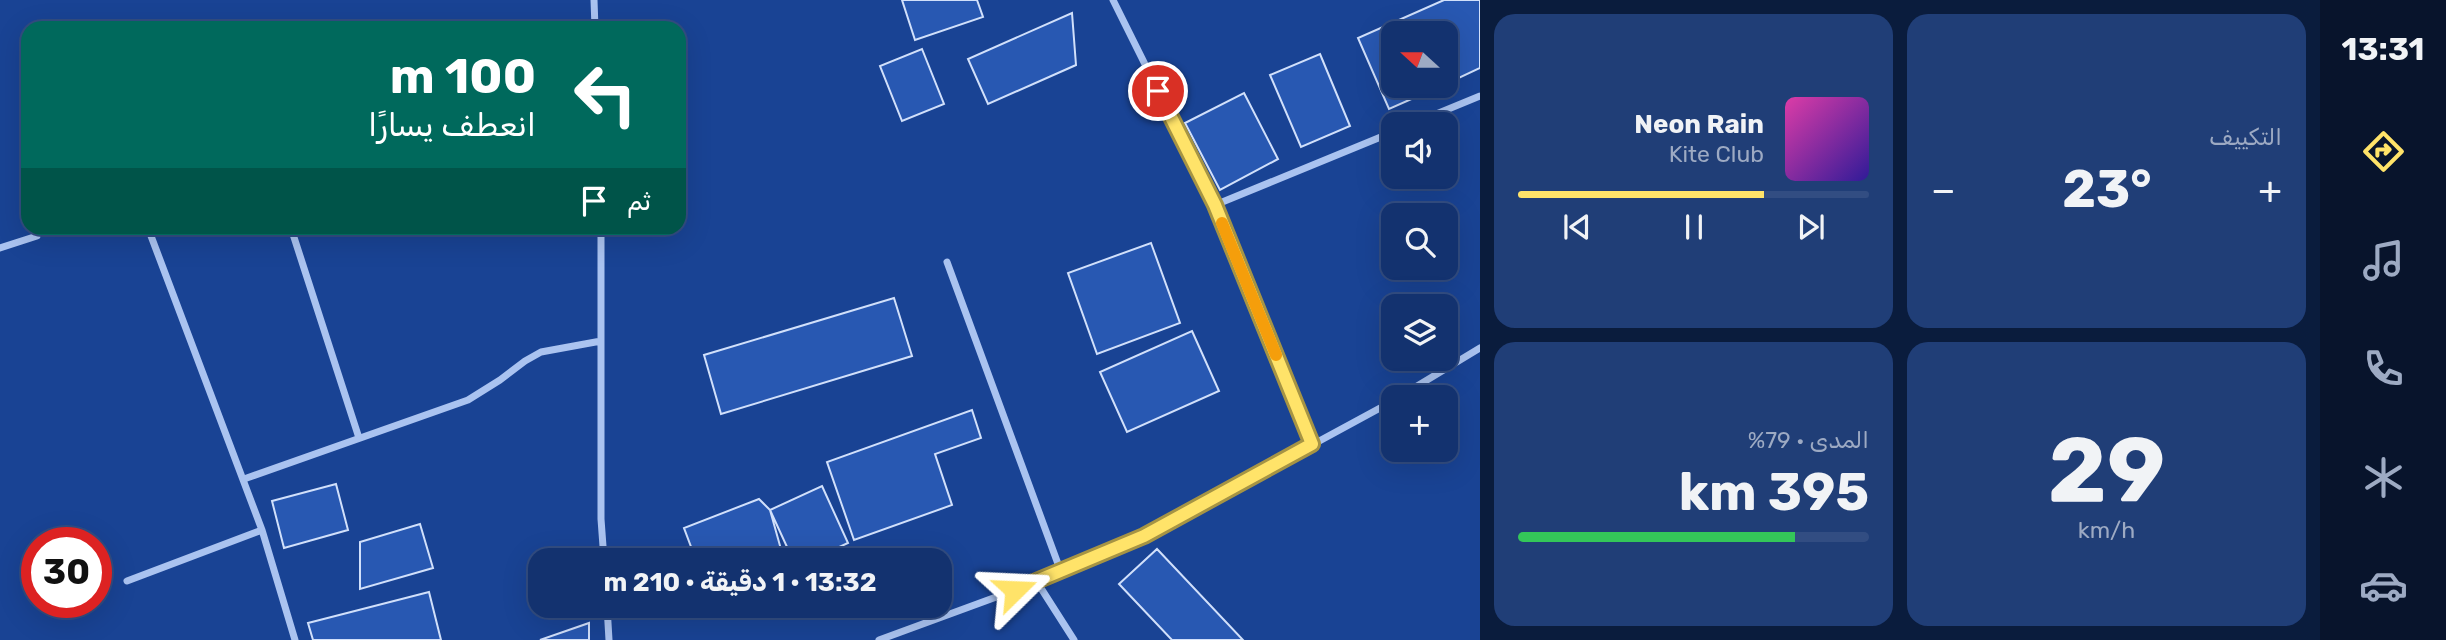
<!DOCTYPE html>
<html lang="ar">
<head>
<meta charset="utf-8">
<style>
  body { margin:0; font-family:Rubik,"Noto Naskh Arabic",sans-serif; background:#203e77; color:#f1f3f6; direction:rtl; height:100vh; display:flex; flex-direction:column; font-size:26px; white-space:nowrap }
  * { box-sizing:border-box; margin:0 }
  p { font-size:23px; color:#9daac3 }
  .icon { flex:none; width:38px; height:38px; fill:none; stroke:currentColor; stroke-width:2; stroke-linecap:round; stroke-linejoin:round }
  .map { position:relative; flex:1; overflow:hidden; direction:ltr }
  .side { display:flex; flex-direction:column; gap:14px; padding:14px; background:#0a1c3d; width:840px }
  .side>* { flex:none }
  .hud { position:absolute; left:21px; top:21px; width:665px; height:214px; border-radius:21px; box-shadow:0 7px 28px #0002,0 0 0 2px #324d82; direction:rtl; background:#00695c; color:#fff; overflow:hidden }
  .needle { width:46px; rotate:291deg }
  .fabs { position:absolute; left:1381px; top:21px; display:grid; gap:14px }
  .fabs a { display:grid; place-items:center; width:77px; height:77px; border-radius:14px; background:#13326f; box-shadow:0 7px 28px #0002,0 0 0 2px #324d82; font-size:35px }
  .speed { position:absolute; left:21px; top:527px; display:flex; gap:14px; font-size:35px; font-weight:700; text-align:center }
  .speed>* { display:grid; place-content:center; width:91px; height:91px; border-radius:50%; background:#13326f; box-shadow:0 7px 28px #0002,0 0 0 2px #324d82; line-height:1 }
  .speed .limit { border:10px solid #d22; background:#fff; color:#111 }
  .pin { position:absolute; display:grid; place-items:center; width:60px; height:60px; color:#fff; margin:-30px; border:4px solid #fff; border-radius:50%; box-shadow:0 2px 7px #0007 }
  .me { position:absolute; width:77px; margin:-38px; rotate:69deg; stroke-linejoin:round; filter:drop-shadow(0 0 5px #0008) }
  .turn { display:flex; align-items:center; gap:24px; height:147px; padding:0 35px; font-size:32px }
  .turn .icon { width:91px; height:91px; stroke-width:2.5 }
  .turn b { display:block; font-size:49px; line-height:60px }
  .then { display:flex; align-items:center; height:66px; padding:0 35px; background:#0003; gap:14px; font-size:26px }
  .big { font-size:52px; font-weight:700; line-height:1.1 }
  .side .card { flex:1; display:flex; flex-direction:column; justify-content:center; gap:10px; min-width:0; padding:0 24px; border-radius:21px; background:#203e77 }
  .side .dial { align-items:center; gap:0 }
  .dial b { font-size:91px; line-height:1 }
  .song { display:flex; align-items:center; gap:21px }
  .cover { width:84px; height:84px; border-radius:10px; background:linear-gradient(135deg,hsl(320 70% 55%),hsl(250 70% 35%)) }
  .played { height:7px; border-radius:4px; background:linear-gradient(90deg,#ffe369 70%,#324d82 70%) }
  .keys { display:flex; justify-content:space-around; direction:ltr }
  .heat { display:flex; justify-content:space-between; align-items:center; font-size:38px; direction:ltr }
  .charge { height:10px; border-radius:5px; background:linear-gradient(90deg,#34c759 79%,#324d82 0) }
  .side .tiles { flex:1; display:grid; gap:14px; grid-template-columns:repeat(2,1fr) }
  .trip { position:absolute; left:528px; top:548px; width:424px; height:70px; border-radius:21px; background:#13326f; box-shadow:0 7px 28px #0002,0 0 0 2px #324d82; font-weight:700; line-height:70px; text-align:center; direction:rtl }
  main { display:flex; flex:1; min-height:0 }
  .tab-bar { display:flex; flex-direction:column; width:126px; justify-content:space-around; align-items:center; background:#08142c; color:#9daac3 }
  .tab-bar .icon { width:49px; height:49px }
  .tab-bar .current { color:#ffe369 }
  .tab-bar b { font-size:32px; color:#f1f3f6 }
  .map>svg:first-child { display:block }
  .building { fill:#2858b2; stroke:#d1e0fb; stroke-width:2 }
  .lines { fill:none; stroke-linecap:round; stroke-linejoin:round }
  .minor { stroke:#aac3f0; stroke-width:7 }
  .route-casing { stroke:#a69444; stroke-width:18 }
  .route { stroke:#ffe369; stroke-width:12 }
  .slow { stroke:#f59e0b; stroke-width:12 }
</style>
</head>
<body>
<main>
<nav class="tab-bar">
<b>13:31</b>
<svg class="icon current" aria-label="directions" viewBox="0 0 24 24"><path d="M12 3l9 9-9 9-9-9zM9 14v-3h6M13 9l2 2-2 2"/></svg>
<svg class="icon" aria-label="music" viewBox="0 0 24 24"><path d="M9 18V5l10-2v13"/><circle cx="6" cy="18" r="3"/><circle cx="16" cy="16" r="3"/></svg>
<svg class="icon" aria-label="phone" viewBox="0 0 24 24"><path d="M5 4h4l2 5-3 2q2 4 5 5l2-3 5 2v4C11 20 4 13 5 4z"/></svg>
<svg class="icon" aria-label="climate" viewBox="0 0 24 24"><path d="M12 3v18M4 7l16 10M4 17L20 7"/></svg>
<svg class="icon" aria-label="car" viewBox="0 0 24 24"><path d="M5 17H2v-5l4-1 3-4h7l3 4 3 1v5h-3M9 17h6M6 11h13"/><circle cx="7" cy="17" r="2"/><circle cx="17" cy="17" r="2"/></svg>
</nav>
<section class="side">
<div class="tiles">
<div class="card"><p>التكييف</p>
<div class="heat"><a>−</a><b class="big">23°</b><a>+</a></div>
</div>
<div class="card">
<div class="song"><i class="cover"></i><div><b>Neon Rain</b><p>Kite Club</p></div></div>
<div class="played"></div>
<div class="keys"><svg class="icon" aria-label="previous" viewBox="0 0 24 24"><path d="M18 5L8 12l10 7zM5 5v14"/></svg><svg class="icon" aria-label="pause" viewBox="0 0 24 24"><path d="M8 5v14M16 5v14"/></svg><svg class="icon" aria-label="next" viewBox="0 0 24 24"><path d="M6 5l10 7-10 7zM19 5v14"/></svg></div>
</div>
<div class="card dial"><b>29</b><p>km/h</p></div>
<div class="card"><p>المدى · 79%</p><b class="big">395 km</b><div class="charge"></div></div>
</div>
</section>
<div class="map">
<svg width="1480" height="640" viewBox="0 0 1480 640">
  <rect width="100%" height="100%" fill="#194394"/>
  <path class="building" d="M902 0H977L983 17 915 40Z
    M1444 0H1480V68L1446 84V33H1393V86H1441L1389 109 1358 38Z
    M1072 13 1076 65 988 104 968 59Z
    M922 49 944 104 902 121 880 66Z
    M1320 54 1350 126 1301 147 1270 75Z
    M1244 93 1278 159 1220 190 1185 123Z
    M1151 243 1180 323 1097 354 1068 273Z
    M894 298 912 356 721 414 704 355Z
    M1192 331 1219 391 1127 432 1100 372Z
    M972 410 981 438 935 454 952 505 854 540 827 462Z
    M336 484 348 530 284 548 272 501Z
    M822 486 848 543 811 560H793L770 510Z
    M759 499 770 510 784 560H696L684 528Z
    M420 524 433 568 360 589V542Z
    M1157 549 1243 640H1172L1119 584Z
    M429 592 441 640H313L308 623Z
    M589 623V640H540Z"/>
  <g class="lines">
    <path class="minor" d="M594 0 595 28
      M1113 0 1215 205 1312 444
      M1412 124 1480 96
      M1215 205 1393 132
      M148 228 262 530 295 640
      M291 228 359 438
      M601 228V519L604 560
      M0 248 37 236
      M947 262 1061 572
      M1399 397 1480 348
      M244 479 468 400 500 380 525 361 541 352 601 341
      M127 581 262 530
      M1037 582 1074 640
      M607 606 609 640
      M879 640 1037 582 1144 536 1393 401"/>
  </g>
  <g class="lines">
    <defs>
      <path id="route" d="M1015 590 1144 536 1312 444 1215 205 1158 91"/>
    </defs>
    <use href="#route" class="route-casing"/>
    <use href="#route" class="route"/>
    <path class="slow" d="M1222 223 1276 355"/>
  </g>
</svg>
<div class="fabs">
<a><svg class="needle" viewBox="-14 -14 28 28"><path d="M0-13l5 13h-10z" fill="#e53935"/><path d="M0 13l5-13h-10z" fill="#9daac3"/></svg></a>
<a><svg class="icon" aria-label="sound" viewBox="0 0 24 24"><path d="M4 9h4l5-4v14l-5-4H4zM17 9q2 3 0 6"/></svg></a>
<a><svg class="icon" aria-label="search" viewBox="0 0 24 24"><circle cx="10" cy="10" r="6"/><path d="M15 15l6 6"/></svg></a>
<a><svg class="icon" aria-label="layers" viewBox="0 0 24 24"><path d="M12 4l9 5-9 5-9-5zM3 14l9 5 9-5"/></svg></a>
<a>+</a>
</div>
<div class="speed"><div class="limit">30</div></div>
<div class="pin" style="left:1158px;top:91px;background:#d93025"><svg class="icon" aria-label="arrive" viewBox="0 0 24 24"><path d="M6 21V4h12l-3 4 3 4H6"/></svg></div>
<svg class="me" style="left:1015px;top:590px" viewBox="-20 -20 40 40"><path d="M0-17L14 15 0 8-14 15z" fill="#ffe369" stroke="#fff" stroke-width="4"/></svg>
<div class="trip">13:32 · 1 دقيقة · 210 m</div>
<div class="hud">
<div class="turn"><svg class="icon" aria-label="left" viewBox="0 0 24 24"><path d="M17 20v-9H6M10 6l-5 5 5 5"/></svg><div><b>100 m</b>انعطف يسارًا</div></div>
<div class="then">ثم<svg class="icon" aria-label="arrive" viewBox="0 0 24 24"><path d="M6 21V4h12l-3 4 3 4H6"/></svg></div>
</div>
</div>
</main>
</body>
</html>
